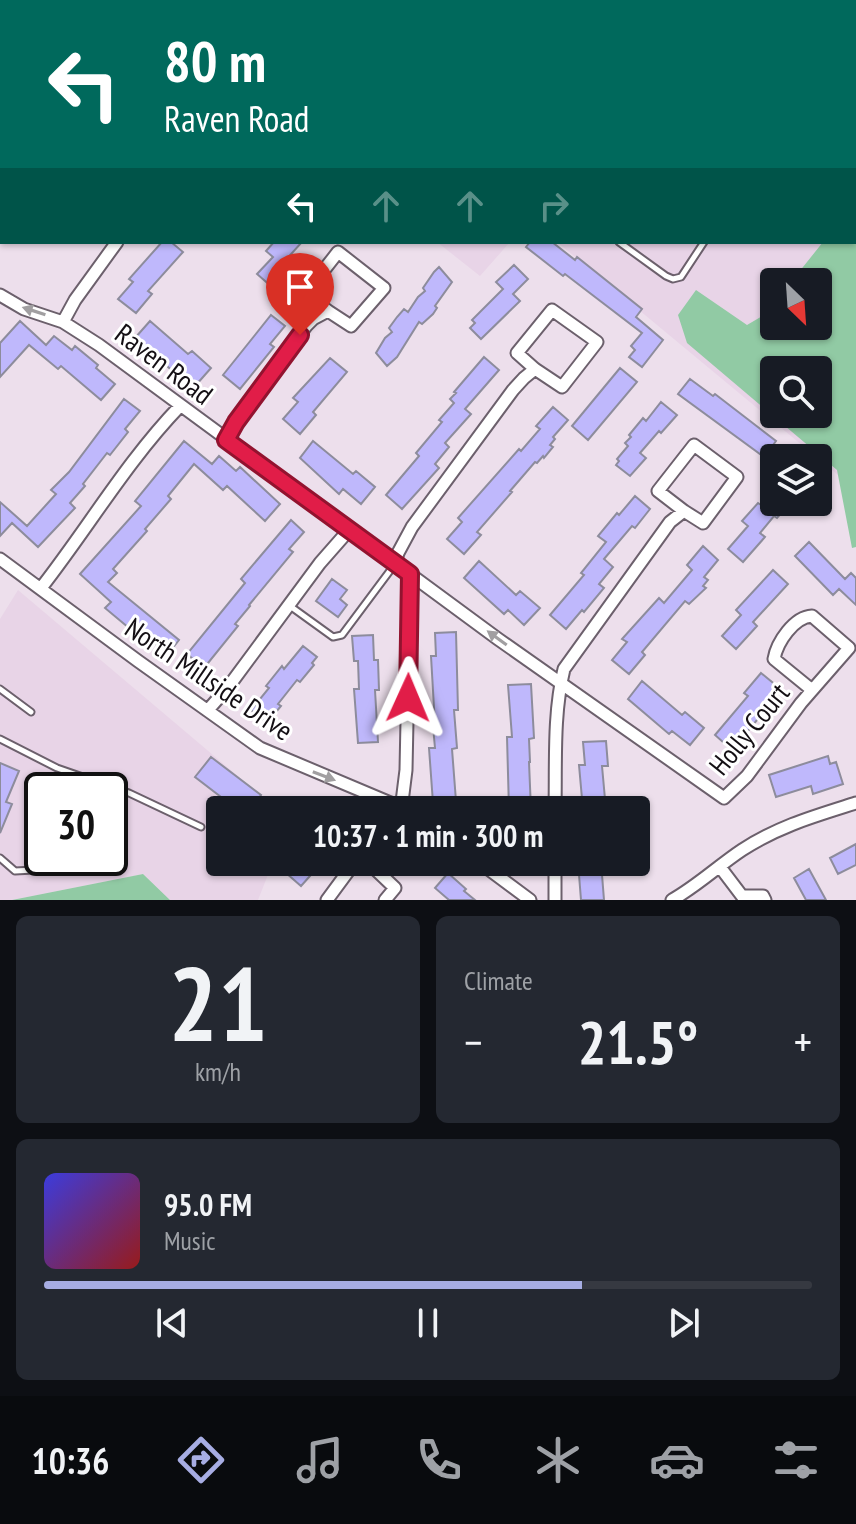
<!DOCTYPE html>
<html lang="en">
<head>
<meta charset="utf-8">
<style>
  body { margin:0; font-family:"PT Sans Narrow",sans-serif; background:#242831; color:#f1f3f6; height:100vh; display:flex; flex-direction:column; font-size:30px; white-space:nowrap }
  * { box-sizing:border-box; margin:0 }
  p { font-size:26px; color:#9ea1a6 }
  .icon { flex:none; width:44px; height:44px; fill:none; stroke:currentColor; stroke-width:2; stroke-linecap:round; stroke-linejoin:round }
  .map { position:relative; height:900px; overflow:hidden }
  .panel { display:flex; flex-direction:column; gap:16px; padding:16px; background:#0d0f14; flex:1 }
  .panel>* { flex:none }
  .banner { position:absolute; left:0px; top:0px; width:856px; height:244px; box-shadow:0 2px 6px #0004; background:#00695c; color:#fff; overflow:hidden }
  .needle { width:52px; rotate:155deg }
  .fabs { position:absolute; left:760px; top:268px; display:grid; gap:16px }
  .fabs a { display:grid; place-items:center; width:72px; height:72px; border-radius:8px; background:#171b24; box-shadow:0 2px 6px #0004; font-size:40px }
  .speed { position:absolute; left:24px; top:772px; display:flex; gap:16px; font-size:40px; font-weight:700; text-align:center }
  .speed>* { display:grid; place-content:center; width:104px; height:104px; border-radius:50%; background:#171b24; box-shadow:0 2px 6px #0004; line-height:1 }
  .speed .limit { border:4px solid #111; border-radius:12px; background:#fff; color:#111 }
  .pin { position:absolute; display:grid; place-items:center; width:68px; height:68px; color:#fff; margin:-82px -34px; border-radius:50% 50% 50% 0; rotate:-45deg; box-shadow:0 0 8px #0007 }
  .pin .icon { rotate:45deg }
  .me { position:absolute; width:88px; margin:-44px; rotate:1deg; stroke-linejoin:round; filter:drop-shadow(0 0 6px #0008) }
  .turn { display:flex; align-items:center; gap:28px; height:168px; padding:0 32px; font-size:36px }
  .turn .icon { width:104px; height:104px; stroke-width:2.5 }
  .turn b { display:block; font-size:56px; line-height:68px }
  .lanes { display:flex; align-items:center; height:76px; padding:0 32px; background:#0003; justify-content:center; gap:40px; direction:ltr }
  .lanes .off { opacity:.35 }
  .big { font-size:60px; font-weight:600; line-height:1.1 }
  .panel .tile { flex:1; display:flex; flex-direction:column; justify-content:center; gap:12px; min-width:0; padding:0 28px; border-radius:12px; background:#242831 }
  .panel .dial { align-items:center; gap:0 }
  .dial b { font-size:104px; line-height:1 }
  .song { display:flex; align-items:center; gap:24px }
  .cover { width:96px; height:96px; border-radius:12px; background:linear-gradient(135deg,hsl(240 70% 55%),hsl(0 70% 35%)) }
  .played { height:8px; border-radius:4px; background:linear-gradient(90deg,#a7ade3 70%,#363941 70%) }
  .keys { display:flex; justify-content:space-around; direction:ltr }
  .heat { display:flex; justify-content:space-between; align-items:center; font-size:44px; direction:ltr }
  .panel .tiles { flex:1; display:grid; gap:16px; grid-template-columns:1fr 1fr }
  .tile:last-child { grid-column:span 2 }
  .trip { position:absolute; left:206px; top:796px; width:444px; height:80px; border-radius:8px; background:#171b24; box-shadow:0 2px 6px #0004; font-weight:600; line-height:80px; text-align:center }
  .dock { display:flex; height:128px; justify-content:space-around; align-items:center; background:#090b0e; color:#9ea1a6 }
  .dock .icon { width:56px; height:56px }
  .dock .on { color:#a7ade3 }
  .dock b { font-size:36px; color:#f1f3f6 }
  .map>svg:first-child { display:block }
  .built { fill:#e8d4e7; fill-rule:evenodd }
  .green { fill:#91caa4; fill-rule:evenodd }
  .building { fill:#bfb8fc; stroke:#8d8c9c; stroke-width:2 }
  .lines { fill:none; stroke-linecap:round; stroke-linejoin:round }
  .service-casing { stroke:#6c606c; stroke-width:9 }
  .minor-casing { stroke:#6c606c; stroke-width:15 }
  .service { stroke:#fff; stroke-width:5 }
  .minor { stroke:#fff; stroke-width:11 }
  .oneway { fill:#a19fa1 }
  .route-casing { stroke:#92132f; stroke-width:20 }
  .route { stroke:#e11d48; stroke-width:14 }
  .labels { text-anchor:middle; stroke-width:6; stroke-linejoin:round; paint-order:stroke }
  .street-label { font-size:28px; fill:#140f14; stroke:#fff }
</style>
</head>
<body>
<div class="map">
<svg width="856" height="900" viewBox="0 0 856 900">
  <rect width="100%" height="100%" fill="#eddfec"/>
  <path class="built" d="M304 0H856V490L557 242H854V2H303ZM774 282H818V326H774ZM774 370H818V414H774Z
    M437 242H510L480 276Z
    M18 590 278 810H220V862H273L258 900H170L143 874 12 900H0V619ZM42 790H110V858H42Z"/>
  <path class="green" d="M856 200V547L852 548 837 470 687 343 678 315 696 290 747 325 764 315 774 303V326H818V282H791L823 242H854V202ZM774 370H818V414H774Z
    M143 874 170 900H12Z"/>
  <path class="building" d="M162 242H171L183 252 148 291 152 294 136 313 118 299 133 282 129 279Z
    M274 242H302L283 263 289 269 272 287 257 274 273 257 266 251Z
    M530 242H552L575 260 577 257 642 309 636 317 663 340 642 367 629 357 635 350 631 346 642 333 565 274 563 276 526 247Z
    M514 265 528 279 513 294 520 301 481 339 470 328 475 323 472 320 503 289 496 282Z
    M439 267 452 282 435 306 437 308 433 314 422 324 419 322 397 357 387 366 376 353 385 338 392 332 389 328 397 317 404 309 408 312 418 297 425 291 423 288 434 272Z
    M271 315 285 326 270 344 274 347 240 389 223 375Z
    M20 321 46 345 54 336 72 350 75 346 98 365 96 368 115 384 101 400 61 366 58 369 29 345 0 377V343Z
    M150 321 188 354 192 351 211 368 196 385 179 370 176 374 135 338Z
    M484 357 499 370 465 409 471 414 445 443 449 447 435 464 439 468 402 509 386 495 419 456 416 453 442 422 439 420 454 403 450 399 456 393 454 392Z
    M330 358 347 372 313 412 316 415 300 434 283 419 298 402 293 398Z
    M620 368 637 382 588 440 572 426Z
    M690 379 713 396 715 394 776 441 764 457 678 394Z
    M124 399 140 411 125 429 128 432 110 455 107 453 83 484 85 486 70 503 75 508 55 529 38 547 12 523 0 536V502L27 526 56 494 51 490 69 472Z
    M661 402 677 415 661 433 659 431 640 453 646 458 630 476 616 465 619 461 617 459 628 446 625 443 631 437 629 435 643 418 646 421Z
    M553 407 568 420 553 437 555 439 550 445 553 447 544 458 543 456 537 463 535 462 510 491 512 492 477 532 481 535 464 554 447 539 462 522 458 518 519 449 521 451 540 429 536 426Z
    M184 441 212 464 219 456 236 471 240 467 280 504 265 521 227 486 223 490 194 464 168 496 171 499 145 529 147 531 113 569 117 573 108 582 179 640 168 654 150 639 147 643 105 608 111 602 80 574 141 506 135 501Z
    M313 441 353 474 356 471 375 487 361 504 343 489 339 494 300 458Z
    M774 489V502H791L777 518 774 516 760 533 765 537 743 562 728 549 748 526 742 521 758 503 761 505Z
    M635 496 650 509 635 528 632 526 604 559 613 567 599 584 604 588 584 612 582 610 566 629 550 615 584 575 581 573 606 542 598 536 617 513 619 515Z
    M291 520 304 532 289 549 293 552 249 605 250 606 235 624 238 626 204 668 187 654 245 583 241 579Z
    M809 542 845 579 851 573 856 578V605L839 589 833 595 795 556Z
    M703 546 718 560 704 577 708 580 703 586 706 588 689 604 685 601 642 652 645 655 629 674 612 660 627 642 622 639 659 598 664 603 692 570 687 565Z
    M479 561 516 595 520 591 540 608 524 625 508 610 504 614 464 578Z
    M773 570 788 584 753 622 757 626 736 649 722 636 741 615 736 610Z
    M332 579 347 590 340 599 347 605 338 617 316 601Z
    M456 632 458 710H454L457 748 452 749 456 801 433 803 429 748H435L433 726 435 725 431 656H436L435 633Z
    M373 635 374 660H378L379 690H375L378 742 358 743 354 689H359L358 661H354L352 636Z
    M303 646 317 657 312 663 314 665 300 682 297 680 278 704 281 706 267 723 251 710 269 688 266 686 282 666 284 669Z
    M761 673 778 687 763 705 767 708 732 750 715 735 748 696 744 693Z
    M642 681 682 715 685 712 704 728 690 745 672 731 669 734 628 699Z
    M531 684 534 738 529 739 530 762H529L531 810H509L507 737H512L508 685Z
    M606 741 608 766H602L606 810H583L579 765H585L583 742Z
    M828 756 830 764 836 762 843 784 813 794 811 786 776 797 769 775Z
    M211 757 261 795 250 810H238L195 777Z
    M0 763 19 771 6 802 12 804 0 833Z
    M856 844V865L838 874 830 858Z
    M296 862H312L318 867 301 886 286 873Z
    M578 862H601L604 900H581Z
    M809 869 826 900H806L794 878Z
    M448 873 466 889 464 891 475 900H449L435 888Z"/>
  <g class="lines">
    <defs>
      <path id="service" d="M827 0 829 2
        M324 2 325 0
        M507 2 509 0
        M654 2 655 0
        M717 2 719 0
        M746 2 747 0
        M854 20 856 21
        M0 24 2 26
        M0 75 2 72
        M619 242 666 276 673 279 681 277 704 242
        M290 606 333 637 342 635 395 564
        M0 689 31 712
        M0 739 57 768 129 793 201 827
        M0 858 15 871 91 867"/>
      <path id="minor" d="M20 0 21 2
        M724 0 727 2
        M86 2 87 0
        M854 92 856 93
        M0 295 24 309 63 322 99 345 498 639 724 798 747 776 801 703 849 648 812 616C794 617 777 642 774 659L812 690
        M552 310 597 342 562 387 535 369 517 353Z
        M63 322 75 300 117 242
        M226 440 236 422 306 326 313 319 328 311 351 326 384 288 338 252 305 294 328 311
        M0 559 138 661 260 748 407 810
        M395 563 398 553 412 527 513 390 524 378 535 369
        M41 588C88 528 127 461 180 406
        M208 710 229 686 320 563 349 530
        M401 810 406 770 410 574
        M555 810C556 763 553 714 564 669L670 522 684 511 703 523 737 477 694 445 658 491 684 511
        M363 862 374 868 395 888 385 900
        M479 862 530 900
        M555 862V900
        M720 867 742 896H763L765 900
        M327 900 355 862
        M672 900C697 886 718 866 742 850 779 826 815 816 856 803"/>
    </defs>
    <use href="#service" class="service-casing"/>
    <use href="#minor" class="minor-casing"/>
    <use href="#service" class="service"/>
    <use href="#minor" class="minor"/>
  </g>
  <defs><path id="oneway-solid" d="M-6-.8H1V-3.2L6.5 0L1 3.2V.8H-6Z" transform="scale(2)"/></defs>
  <g class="oneway">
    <use href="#oneway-solid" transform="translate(34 311) rotate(-162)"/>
    <use href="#oneway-solid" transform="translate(497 638) rotate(-144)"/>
    <use href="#oneway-solid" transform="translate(324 776) rotate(21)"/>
  </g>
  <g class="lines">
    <defs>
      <path id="route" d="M300 335 236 422 226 440 410 574 408 698"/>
    </defs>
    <use href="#route" class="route-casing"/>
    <use href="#route" class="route"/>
  </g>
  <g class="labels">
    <g class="street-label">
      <text transform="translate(164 364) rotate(37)" y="10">Raven Road</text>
      <text transform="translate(209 679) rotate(34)" y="10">North Millside Drive</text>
      <text transform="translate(749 729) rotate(-51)" y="10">Holly Court</text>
    </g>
  </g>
</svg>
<div class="fabs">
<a><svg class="needle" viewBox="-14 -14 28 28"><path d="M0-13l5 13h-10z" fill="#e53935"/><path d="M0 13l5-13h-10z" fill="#9ea1a6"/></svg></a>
<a><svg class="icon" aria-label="search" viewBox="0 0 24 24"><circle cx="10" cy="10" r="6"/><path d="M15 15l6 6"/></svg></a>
<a><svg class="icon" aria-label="layers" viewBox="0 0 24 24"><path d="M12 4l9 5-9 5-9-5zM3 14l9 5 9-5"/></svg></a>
</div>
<div class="speed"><div class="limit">30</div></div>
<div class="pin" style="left:300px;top:335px;background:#d93025"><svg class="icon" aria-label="arrive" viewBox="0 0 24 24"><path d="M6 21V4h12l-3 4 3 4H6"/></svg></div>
<svg class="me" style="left:408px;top:698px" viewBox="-20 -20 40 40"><path d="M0-17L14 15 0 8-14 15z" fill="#e11d48" stroke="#fff" stroke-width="4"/></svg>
<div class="trip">10:37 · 1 min · 300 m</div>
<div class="banner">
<div class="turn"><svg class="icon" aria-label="left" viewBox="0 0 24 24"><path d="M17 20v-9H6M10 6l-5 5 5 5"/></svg><div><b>80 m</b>Raven Road</div></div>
<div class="lanes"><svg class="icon" aria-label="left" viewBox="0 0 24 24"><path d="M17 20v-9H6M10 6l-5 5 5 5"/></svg><svg class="icon off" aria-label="ahead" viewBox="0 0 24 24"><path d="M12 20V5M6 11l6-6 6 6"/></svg><svg class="icon off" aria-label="ahead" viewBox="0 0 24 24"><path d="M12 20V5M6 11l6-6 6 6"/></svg><svg class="icon off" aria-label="right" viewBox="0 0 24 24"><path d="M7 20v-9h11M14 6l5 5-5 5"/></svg></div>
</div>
</div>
<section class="panel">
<div class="tiles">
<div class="tile dial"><b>21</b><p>km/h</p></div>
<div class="tile"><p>Climate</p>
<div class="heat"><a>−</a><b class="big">21.5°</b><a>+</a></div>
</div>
<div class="tile">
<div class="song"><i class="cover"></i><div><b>95.0 FM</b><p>Music</p></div></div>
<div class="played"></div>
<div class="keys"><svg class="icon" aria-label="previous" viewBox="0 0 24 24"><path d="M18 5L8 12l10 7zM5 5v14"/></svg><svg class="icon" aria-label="pause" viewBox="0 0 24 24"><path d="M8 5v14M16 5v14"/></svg><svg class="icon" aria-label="next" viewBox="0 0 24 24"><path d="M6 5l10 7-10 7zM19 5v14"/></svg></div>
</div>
</div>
</section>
<nav class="dock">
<b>10:36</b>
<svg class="icon on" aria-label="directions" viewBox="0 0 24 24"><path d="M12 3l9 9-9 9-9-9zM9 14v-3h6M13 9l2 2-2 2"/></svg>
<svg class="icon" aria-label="music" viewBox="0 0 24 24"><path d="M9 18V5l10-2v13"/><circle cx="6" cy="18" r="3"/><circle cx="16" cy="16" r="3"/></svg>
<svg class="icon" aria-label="phone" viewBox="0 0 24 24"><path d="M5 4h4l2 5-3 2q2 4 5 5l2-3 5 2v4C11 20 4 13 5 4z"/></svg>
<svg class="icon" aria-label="climate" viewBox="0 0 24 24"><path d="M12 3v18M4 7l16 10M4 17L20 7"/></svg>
<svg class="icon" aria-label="car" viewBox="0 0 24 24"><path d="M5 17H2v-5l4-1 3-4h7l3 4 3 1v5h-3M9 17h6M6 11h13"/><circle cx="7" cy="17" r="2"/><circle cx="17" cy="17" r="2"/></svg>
<svg class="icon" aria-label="filters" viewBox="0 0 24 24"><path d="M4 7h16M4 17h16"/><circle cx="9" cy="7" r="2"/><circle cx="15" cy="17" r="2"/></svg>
</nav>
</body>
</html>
